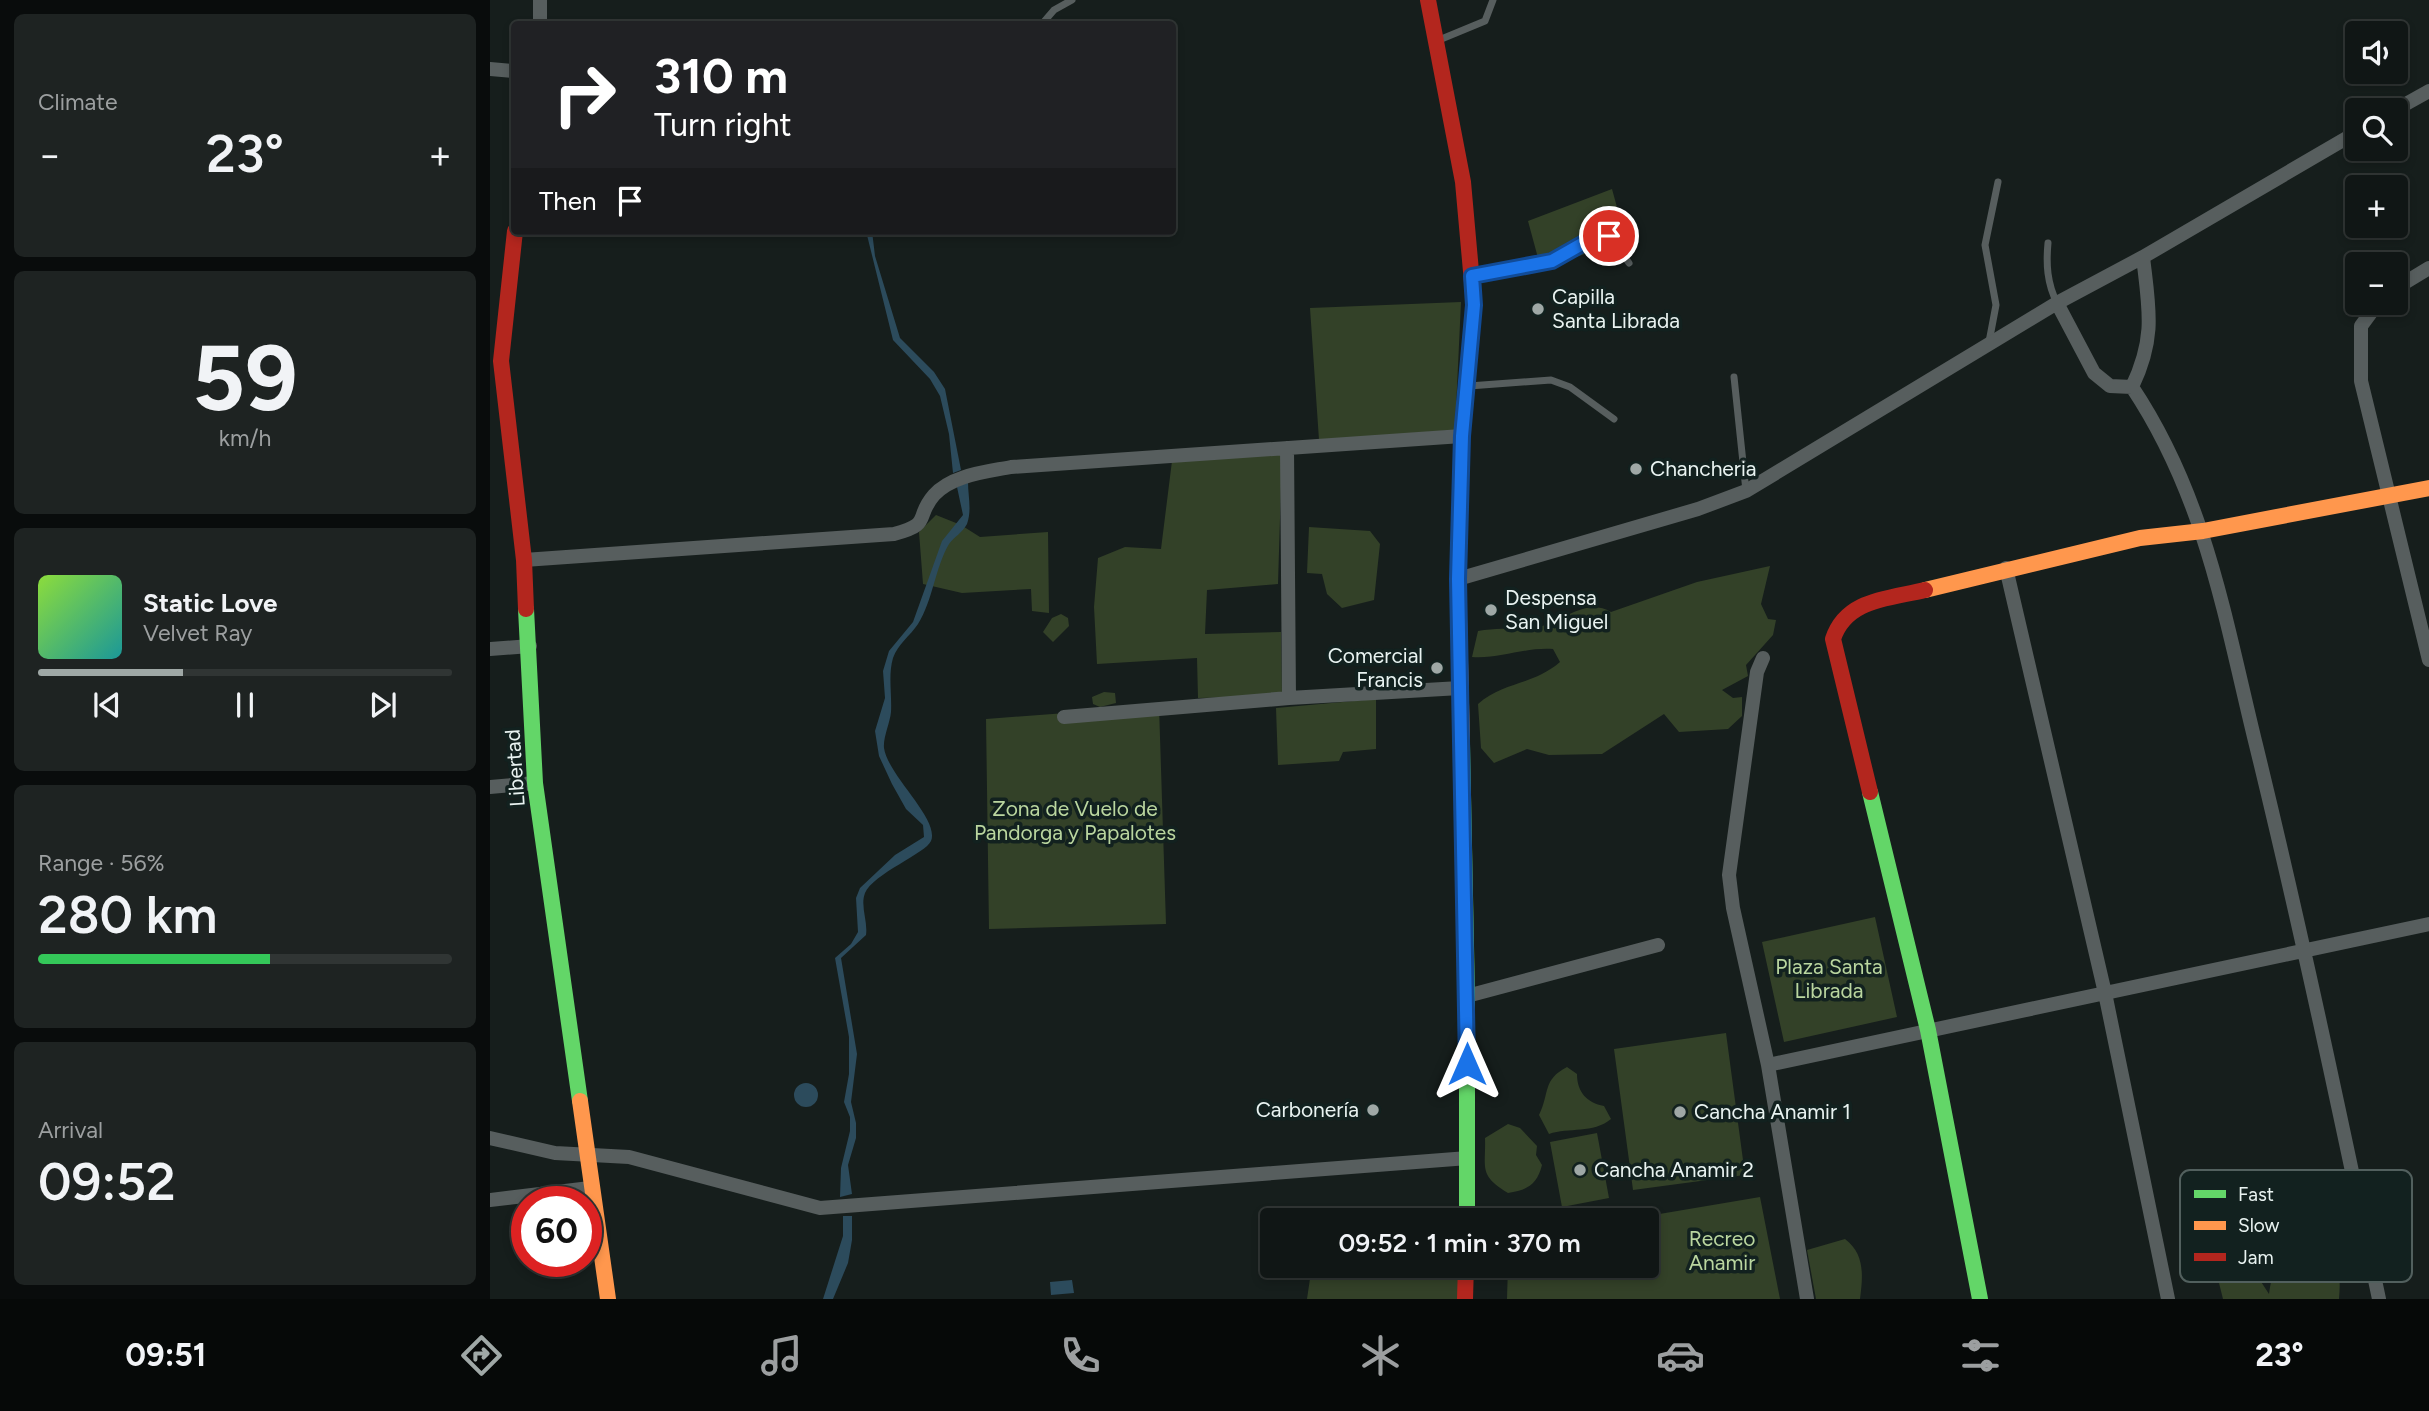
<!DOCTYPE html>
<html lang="en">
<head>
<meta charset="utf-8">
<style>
  body { margin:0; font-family:Figtree,sans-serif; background:#1e2322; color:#f1f3f6; height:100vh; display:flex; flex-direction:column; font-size:26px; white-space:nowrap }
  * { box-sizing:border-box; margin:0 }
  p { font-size:23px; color:#9c9fa0 }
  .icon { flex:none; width:38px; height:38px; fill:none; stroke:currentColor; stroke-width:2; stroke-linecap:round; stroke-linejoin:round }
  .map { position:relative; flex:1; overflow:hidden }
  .sheet { display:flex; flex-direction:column; gap:14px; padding:14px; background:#090c0c; width:490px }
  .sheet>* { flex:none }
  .guide { position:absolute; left:21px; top:21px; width:665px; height:214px; border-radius:7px; box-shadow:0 4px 10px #0003,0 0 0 2px #303534; background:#202124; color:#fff; overflow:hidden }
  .tools { position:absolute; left:1855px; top:21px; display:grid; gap:14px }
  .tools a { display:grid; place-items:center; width:63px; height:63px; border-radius:7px; background:#101615; box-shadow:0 4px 10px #0003,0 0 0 2px #303534; font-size:35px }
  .speed { position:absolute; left:21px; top:1186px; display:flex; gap:14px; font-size:35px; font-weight:700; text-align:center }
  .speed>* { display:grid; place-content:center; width:91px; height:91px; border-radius:50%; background:#101615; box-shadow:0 4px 10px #0003,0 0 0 2px #303534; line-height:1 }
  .speed .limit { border:10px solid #d22; background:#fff; color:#111 }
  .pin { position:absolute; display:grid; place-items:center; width:60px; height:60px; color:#fff; margin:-30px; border:4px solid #fff; border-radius:50%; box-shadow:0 2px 7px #0007 }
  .me { position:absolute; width:77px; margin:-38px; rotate:0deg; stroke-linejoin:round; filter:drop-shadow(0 0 5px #0008) }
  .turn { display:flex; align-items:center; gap:24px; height:147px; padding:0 28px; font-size:32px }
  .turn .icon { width:91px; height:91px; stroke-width:2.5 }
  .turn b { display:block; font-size:49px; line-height:60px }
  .then { display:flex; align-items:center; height:66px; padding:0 28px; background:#0003; gap:14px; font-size:26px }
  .big { font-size:52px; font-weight:600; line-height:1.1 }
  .sheet .card { flex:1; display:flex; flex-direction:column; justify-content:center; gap:10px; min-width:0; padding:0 24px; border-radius:10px; background:#1e2322 }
  .sheet .dial { align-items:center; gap:0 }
  .dial b { font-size:91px; line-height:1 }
  .song { display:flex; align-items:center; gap:21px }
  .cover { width:84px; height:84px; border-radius:10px; background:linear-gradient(135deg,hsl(90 70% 55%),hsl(180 70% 35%)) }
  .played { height:7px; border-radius:4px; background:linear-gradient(90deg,#9fa8a6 35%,#303534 35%) }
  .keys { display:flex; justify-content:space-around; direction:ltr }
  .heat { display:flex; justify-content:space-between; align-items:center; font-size:38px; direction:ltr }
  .charge { height:10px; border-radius:5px; background:linear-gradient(90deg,#34c759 56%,#303534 0) }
  .trip { position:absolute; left:770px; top:1208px; width:399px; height:70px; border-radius:7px; background:#101615; box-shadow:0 4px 10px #0003,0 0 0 2px #303534; font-weight:600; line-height:70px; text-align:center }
  .menu { display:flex; height:112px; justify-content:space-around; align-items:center; background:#060908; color:#9c9fa0 }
  .menu .icon { width:49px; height:49px }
  .menu .selected { color:#9fa8a6 }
  .menu b { font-size:32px; color:#f1f3f6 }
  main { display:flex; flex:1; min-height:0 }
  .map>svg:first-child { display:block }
  .green { fill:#334128 }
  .water { fill:#2c4b5c }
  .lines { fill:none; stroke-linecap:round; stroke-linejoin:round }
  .lane { stroke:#575e5e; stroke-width:7 }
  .street { stroke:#575e5e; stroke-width:14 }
  .fast { stroke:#63d668; stroke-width:16 }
  .slow { stroke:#ff974d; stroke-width:16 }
  .jam { stroke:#b3261e; stroke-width:16 }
  .route-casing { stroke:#114b97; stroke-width:18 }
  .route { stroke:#1a73e8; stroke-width:12 }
  .poi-dot { fill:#9fa8a6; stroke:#12211f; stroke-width:2.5 }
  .labels { text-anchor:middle; stroke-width:7; stroke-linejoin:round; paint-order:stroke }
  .poi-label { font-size:21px; fill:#e9f3f1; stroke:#12211f; text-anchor:start }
  .street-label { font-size:21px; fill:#e9f3f1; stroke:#12211f }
  .park-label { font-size:21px; fill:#bad69f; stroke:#12211f }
  .key { fill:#12211f; stroke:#52605e; stroke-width:2 }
  .key-label { font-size:19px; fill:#e9f3f1 }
</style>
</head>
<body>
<main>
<section class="sheet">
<div class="card"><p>Climate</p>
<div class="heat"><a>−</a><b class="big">23°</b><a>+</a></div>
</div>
<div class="card dial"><b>59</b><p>km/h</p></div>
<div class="card">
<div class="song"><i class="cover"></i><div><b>Static Love</b><p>Velvet Ray</p></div></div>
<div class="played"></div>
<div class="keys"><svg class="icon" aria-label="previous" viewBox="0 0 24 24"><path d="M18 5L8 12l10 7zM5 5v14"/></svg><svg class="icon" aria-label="pause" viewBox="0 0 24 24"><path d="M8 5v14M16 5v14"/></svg><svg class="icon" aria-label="next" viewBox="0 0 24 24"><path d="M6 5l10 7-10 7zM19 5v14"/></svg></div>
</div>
<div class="card"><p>Range · 56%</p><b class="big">280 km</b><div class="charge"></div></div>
<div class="card"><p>Arrival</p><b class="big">09:52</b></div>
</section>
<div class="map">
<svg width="1939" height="1299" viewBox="0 0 1939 1299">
  <rect width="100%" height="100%" fill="#161e1c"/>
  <path class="green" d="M1122 189 1136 240 1051 269 1038 221Z
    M971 302 965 430 829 440 820 308Z
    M792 454 788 584 717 590 715 634 791 632 792 696 708 698 707 658 607 664 604 607 608 558 635 547 671 549 682 461Z
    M446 515 471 525 490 537 558 532 559 613 542 611 541 589 472 593 433 584 429 532Z
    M819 527 880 531 890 544 884 600 852 608 837 594 832 574 817 573Z
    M1280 566 1271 604 1278 619 1286 620 1283 635 1256 665 1258 676 1232 690 1243 698 1252 697V716L1238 729 1189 732 1174 714 1112 754 1059 755 1037 749 1004 763 991 748 988 704C1014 681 1042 686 1070 662L1063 649C1035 647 1010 659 982 657L988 631C1007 628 1024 629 1043 628 1070 625 1094 596 1121 612L1207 582Z
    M571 614 578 618 579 626 563 642 553 632 562 618Z
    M614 692 625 693 626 703 610 707 603 704 602 697Z
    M886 699V749L853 752 849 761 788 765 786 708Z
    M669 706 676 924 499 929 496 719Z
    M1385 917 1407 1017 1294 1042 1272 942Z
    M1236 1033 1255 1175 1143 1190 1124 1049Z
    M1077 1067 1087 1074C1087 1092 1097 1103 1114 1106L1121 1119C1103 1134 1079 1127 1059 1134L1049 1115C1060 1093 1052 1080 1077 1067Z
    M1018 1124 1030 1128 1047 1146 1046 1155 1052 1165C1047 1185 1037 1190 1018 1193 988 1175 996 1168 995 1138Z
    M1107 1133 1119 1198 1072 1207 1060 1142Z
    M1270 1197 1290 1299H1017L1018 1265H1157V1220H1134Z
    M1355 1239C1375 1254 1373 1276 1370 1299H1326L1317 1250Z
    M1827 1248C1850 1257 1851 1276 1849 1299H1733L1729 1283 1739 1275 1764 1271 1779 1294C1783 1262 1793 1250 1827 1248Z
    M822 1265H969L968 1299H817Z"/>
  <path class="water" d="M376 231H382L385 256 410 338 444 372 455 389 471 470 463 473 459 434 450 396 440 379 403 340Z
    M478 482C478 496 482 510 477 524 473 532 464 537 459 544 445 568 443 600 428 624 420 636 408 644 403 658 398 675 402 694 401 712 400 723 393 737 394 748 398 776 450 819 441 841 436 853 383 874 375 893 370 906 378 921 376 935L351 958 367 1054 361 1102 366 1123V1138L358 1165 362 1194 350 1197 351 1168 360 1131V1117L354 1102 359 1074V1037L345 958 361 944 368 932 366 898 370 888 405 855 434 837 433 825 416 809 402 784 389 756 385 731 395 698 393 671 399 651 423 622 452 541 473 515 467 487Z
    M304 1095a12 12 0 1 1 24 0a12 12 0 1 1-24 0Z
    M353 1216H362V1240L358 1263 343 1299H333L353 1236Z
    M582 1280 584 1293 561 1295 560 1282Z"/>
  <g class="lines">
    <path class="lane" d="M552 24 564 10 582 0
      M949 40 995 21 1003 0
      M1558 243C1556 264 1557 283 1567 303
      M983 276 1062 261 1106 236H1119L1139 263
      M1499 342 1506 305 1495 245 1508 182
      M1244 377 1256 491
      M979 386 1061 380 1080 387 1124 419"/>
    <path class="street" d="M50 24V0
      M0 69 24 71
      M1905 110 1939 91
      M1906 288 1939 268
      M1567 303 1604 373 1620 386 1642 387C1716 498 1735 619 1766 745 1811 929 1850 1114 1889 1299
      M1888 303 1871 326V381L1939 660
      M1642 387C1666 337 1659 309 1653 257
      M797 448 799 698
      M34 560 404 534C443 524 424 518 444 495 462 475 496 472 521 467L972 436
      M1516 568 1615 993 1678 1299
      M968 579 1208 509 1256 491 1567 303 1653 257 1867 132
      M0 649 40 646
      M1273 658 1267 672 1239 875 1243 908 1278 1065 1317 1299
      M574 717 799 698 970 688
      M0 787 45 783
      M977 996 1168 945
      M1278 1065 1939 924
      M0 1138 65 1153 139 1157 330 1208 978 1158
      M0 1200 100 1188"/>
    <path class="fast" d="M36 609 45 783 90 1101
      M972 744 977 996V1220
      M1380 792 1438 1030 1490 1299"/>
    <path class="slow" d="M1435 590 1650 538 1713 531 1939 488
      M972 744 968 579 972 431
      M90 1101 118 1299"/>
    <path class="jam" d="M938 0 973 182 984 305 972 431
      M25 231 11 361 34 560 36 609
      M1380 792 1343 639C1356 599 1398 599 1435 590
      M975 1299 976 1265"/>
  </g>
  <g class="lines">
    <defs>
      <path id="route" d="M977 1064 968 579 972 436 984 305 982 276 1062 261 1106 236H1119"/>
    </defs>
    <use href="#route" class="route-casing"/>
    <use href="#route" class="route"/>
  </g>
  <g class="poi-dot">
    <circle cx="1048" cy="309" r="7"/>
    <circle cx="1146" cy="469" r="7"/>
    <circle cx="1001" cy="610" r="7"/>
    <circle cx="947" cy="668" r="7"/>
    <circle cx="883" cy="1110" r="7"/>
    <circle cx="1190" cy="1112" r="7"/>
    <circle cx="1090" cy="1170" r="7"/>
  </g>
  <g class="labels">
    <g class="poi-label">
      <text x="1062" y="304">Capilla<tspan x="1062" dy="24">Santa Librada</tspan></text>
      <text x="1160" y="476">Chancheria</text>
      <text x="1015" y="605">Despensa<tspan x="1015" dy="24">San Miguel</tspan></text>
      <text x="933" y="663" text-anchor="end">Comercial<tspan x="933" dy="24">Francis</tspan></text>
      <text x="869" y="1117" text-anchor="end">Carbonería</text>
      <text x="1204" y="1119">Cancha Anamir 1</text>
      <text x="1104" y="1177">Cancha Anamir 2</text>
    </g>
    <g class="street-label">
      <text transform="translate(25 768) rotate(-94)" y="7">Libertad</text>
    </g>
    <g class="park-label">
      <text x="585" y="816">Zona de Vuelo de<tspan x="585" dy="24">Pandorga y Papalotes</tspan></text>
      <text x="1339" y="974">Plaza Santa<tspan x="1339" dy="24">Librada</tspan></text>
      <text x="1232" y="1246">Recreo<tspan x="1232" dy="24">Anamir</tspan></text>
    </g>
  </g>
  <rect x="1690" y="1170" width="232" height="112" rx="10" class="key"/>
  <rect x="1704" y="1190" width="32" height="8" fill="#63d668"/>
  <rect x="1704" y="1221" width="32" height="9" fill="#ff974d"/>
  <rect x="1704" y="1253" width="32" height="8" fill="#b3261e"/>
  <g class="key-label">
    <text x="1748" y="1201">Fast</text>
    <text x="1748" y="1232">Slow</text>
    <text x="1748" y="1264">Jam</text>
  </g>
</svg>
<div class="tools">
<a><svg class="icon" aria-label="sound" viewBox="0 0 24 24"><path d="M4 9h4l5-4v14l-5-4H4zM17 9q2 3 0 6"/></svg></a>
<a><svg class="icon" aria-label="search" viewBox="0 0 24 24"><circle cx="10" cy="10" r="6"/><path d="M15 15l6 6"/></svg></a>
<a>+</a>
<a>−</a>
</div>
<div class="speed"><div class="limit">60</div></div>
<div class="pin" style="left:1119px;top:236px;background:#d93025"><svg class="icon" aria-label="arrive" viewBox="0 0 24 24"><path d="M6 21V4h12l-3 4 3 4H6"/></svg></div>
<svg class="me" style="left:977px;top:1064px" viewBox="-20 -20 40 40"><path d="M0-17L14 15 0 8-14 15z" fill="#1a73e8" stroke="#fff" stroke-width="4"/></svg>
<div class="trip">09:52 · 1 min · 370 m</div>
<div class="guide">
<div class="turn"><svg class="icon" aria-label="right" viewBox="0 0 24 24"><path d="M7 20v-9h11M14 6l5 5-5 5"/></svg><div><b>310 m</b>Turn right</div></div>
<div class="then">Then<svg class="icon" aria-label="arrive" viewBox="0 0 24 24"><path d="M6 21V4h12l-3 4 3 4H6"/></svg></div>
</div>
</div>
</main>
<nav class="menu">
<b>09:51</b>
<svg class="icon selected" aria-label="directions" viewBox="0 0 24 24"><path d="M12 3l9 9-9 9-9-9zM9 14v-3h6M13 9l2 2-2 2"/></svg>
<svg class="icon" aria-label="music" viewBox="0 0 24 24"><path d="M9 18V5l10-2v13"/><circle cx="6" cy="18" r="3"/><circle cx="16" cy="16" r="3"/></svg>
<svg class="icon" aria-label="phone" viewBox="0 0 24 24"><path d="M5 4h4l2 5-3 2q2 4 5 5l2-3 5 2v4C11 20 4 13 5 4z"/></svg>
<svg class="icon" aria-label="climate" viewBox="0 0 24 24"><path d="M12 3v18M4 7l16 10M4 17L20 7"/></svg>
<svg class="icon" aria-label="car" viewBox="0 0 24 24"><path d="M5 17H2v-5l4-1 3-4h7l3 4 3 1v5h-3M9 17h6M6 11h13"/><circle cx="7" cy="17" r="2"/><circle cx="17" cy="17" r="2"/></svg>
<svg class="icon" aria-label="filters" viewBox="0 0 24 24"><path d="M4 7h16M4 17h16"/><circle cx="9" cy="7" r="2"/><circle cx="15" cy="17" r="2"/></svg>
<b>23°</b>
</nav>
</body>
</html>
